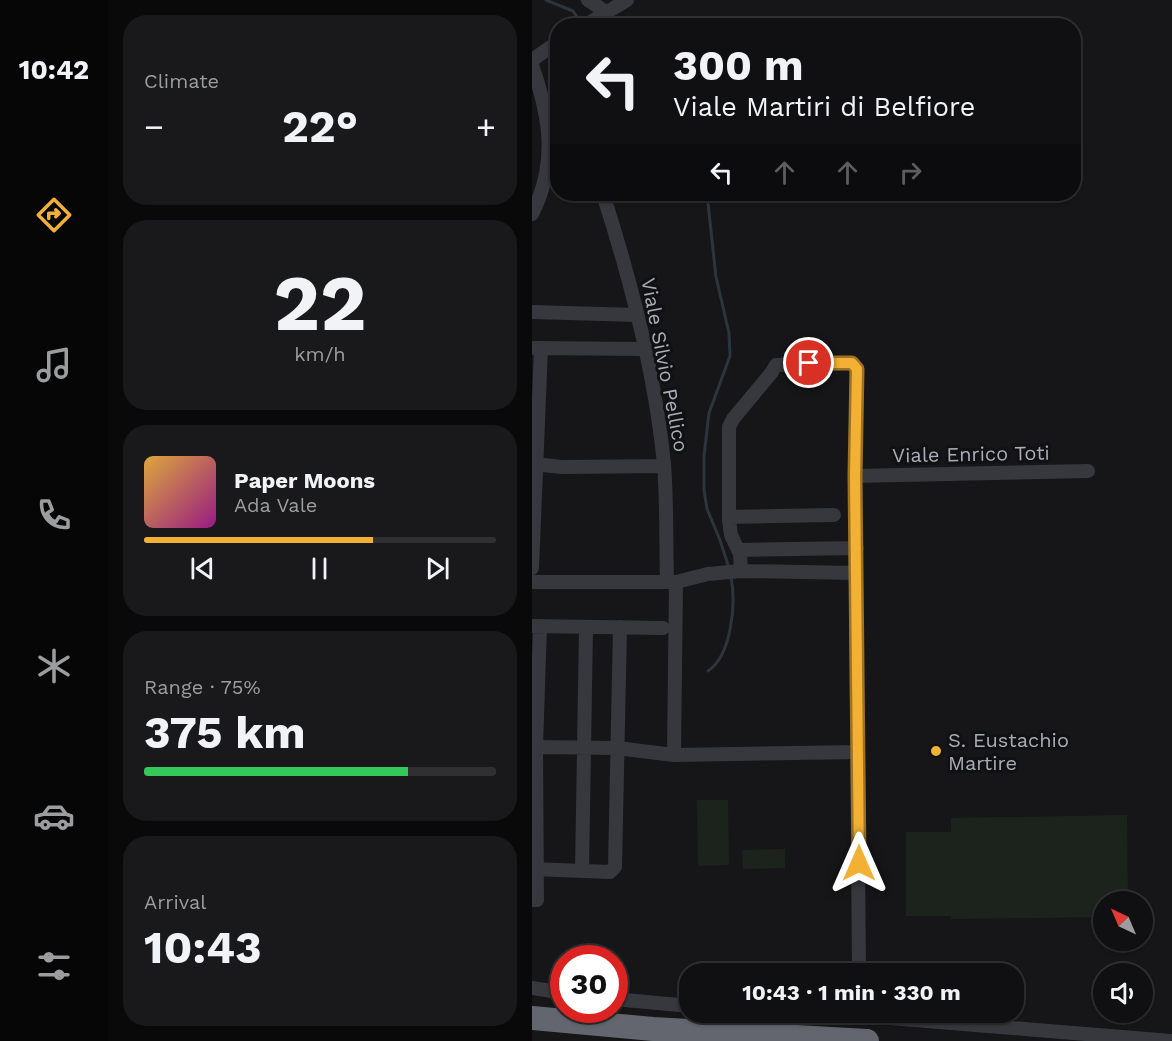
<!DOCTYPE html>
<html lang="en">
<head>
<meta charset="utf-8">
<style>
  body { margin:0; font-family:"Work Sans",sans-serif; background:#19191b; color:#f1f3f6; height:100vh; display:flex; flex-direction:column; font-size:22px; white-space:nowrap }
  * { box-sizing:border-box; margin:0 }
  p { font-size:20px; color:#9c9d9f }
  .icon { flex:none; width:33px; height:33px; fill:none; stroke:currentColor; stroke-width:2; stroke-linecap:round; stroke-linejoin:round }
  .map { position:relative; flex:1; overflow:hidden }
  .panel { display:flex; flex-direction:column; gap:15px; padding:15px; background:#09090a; width:424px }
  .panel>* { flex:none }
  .banner { position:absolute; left:18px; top:18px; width:531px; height:183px; border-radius:24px; box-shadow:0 2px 4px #0004,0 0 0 2px #303032; background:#101012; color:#f1f3f6; overflow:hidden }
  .needle { width:39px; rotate:316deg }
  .tools { position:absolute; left:561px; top:891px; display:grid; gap:12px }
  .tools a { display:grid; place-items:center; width:60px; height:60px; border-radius:50%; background:#101012; box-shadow:0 2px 4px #0004,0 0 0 2px #303032; font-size:30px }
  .speed { position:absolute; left:18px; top:945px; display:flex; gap:12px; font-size:30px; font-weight:700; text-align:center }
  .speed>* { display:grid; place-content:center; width:78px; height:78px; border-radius:50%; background:#101012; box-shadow:0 2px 4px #0004,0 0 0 2px #303032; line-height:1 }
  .speed .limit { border:9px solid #d22; background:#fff; color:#111 }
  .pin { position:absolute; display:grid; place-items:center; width:51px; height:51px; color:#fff; margin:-26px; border:3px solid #fff; border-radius:50%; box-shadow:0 2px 6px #0007 }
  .me { position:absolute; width:66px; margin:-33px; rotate:0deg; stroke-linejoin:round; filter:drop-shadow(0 0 4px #0008) }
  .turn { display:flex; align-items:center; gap:21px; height:126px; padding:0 24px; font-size:27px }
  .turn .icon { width:78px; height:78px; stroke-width:2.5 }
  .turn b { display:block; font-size:42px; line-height:51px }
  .lanes { display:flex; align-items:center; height:57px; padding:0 24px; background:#0003; justify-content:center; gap:30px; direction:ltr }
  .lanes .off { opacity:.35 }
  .big { font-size:45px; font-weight:700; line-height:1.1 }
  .panel .tile { flex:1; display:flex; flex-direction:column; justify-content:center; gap:9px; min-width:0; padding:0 21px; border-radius:24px; background:#19191b }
  .panel .dial { align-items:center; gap:0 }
  .dial b { font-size:78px; line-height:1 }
  .song { display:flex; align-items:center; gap:18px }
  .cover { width:72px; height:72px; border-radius:9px; background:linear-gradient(135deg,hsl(40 70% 55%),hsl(310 70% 35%)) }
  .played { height:6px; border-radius:3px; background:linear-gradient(90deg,#f2b134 65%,#303032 65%) }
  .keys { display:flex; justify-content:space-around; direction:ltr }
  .heat { display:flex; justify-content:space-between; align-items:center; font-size:33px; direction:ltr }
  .charge { height:9px; border-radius:4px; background:linear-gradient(90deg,#34c759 75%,#303032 0) }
  .trip { position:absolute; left:147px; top:963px; width:345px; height:60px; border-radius:24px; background:#101012; box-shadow:0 2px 4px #0004,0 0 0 2px #303032; font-weight:700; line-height:60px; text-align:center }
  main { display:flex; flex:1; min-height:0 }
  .tab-bar { display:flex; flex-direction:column; width:108px; justify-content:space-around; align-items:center; background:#060607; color:#9c9d9f }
  .tab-bar .icon { width:42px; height:42px }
  .tab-bar .active { color:#f2b134 }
  .tab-bar b { font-size:27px; color:#f1f3f6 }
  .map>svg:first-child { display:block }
  .green { fill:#1c231d }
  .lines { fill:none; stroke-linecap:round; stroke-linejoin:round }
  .stream { stroke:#2c353c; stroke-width:3 }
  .street { stroke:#37383d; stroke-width:14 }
  .highway { stroke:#63666e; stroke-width:24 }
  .route-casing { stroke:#9d7322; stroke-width:15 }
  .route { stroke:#f2b134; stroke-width:10 }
  .poi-dot { fill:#f2b134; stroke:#111113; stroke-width:2 }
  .labels { text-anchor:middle; stroke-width:6; stroke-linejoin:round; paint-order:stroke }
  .street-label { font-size:20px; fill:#a8adb8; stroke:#111113 }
  .poi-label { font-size:20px; fill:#a8adb8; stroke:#111113; text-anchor:start }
</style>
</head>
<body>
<main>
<nav class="tab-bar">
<b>10:42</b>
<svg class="icon active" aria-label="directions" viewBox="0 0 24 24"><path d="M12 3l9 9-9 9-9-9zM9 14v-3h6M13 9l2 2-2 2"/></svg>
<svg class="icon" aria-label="music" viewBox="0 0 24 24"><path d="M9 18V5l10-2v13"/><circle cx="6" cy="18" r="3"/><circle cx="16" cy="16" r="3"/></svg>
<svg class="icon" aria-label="phone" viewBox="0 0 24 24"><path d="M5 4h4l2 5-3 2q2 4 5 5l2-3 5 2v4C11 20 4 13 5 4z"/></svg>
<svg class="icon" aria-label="climate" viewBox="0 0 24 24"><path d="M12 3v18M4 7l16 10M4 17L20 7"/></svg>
<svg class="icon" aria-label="car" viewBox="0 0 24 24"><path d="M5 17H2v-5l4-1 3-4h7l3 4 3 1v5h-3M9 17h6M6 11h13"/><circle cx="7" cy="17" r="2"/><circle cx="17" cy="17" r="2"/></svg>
<svg class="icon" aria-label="filters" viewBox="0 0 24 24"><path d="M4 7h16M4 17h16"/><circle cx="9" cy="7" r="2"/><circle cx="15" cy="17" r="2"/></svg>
</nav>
<section class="panel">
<div class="tile"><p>Climate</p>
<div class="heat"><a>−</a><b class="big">22°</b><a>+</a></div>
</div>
<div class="tile dial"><b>22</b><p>km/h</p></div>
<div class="tile">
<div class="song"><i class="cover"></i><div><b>Paper Moons</b><p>Ada Vale</p></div></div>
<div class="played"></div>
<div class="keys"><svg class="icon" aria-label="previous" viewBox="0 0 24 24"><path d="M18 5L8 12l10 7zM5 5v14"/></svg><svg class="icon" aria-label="pause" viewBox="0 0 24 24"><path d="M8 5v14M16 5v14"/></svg><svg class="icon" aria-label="next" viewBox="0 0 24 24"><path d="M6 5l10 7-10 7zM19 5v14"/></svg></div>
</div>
<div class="tile"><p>Range · 75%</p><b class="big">375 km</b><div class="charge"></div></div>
<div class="tile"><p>Arrival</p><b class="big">10:43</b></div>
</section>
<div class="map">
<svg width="640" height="1041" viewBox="0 0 640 1041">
  <rect width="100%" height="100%" fill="#161618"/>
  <path class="green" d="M165 800H196L197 865 166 866Z
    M595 815 596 901 572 902 571 917 419 919V916H374V832H419V818Z
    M253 849V868L211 869 210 850Z"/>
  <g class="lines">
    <path class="stream" d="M14 0 41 11 49 23
      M175 194 184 277 197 333 198 356 177 413 172 456V490L175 509 188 540 197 568
      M176 671C200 655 204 603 199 577"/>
    <path class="street" d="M56 0 74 12
      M52 26 95 0
      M0 60 26 42
      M0 65C18 117 26 162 0 214
      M71 194C99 281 123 372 132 464 135 503 134 543 135 582
      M0 312 105 315
      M2 348 112 349
      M11 465 30 467 132 466
      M323 476 556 471
      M197 517 302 515
      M207 550 325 548
      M0 568 9 349
      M209 571 208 554 199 535 197 520V427L201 419 240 372 244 365 320 363 325 369 323 476 327 974
      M0 582H144L176 574 209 571 324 573
      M0 626 131 628
      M0 747 85 748 142 755 144 582
      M142 755 326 752
      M0 869 78 872 83 867 88 627
      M50 871 54 627
      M0 900H5L4 747 8 626
      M0 988 32 993
      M82 999 158 1006
      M285 1012 639 1041"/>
    <path class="highway" d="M0 1018 121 1029 335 1041"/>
  </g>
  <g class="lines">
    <defs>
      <path id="route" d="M277 363H320L325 369 323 476 327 863"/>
    </defs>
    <use href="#route" class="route-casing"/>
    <use href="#route" class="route"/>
  </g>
  <circle class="poi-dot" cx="404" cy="751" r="6"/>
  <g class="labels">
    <g class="street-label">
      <text transform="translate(133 365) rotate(79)" y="7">Viale Silvio Pellico</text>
      <text transform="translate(439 454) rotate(-1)" y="7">Viale Enrico Toti</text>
    </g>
    <g class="poi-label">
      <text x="416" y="747">S. Eustachio<tspan x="416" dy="23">Martire</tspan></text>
    </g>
  </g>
</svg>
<div class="tools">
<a><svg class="needle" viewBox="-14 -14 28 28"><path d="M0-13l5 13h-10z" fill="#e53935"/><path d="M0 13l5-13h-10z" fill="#9c9d9f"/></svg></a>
<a><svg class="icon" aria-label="sound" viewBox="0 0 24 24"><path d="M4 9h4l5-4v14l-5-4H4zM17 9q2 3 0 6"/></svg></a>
</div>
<div class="speed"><div class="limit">30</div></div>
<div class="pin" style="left:277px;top:363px;background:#d93025"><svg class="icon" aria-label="arrive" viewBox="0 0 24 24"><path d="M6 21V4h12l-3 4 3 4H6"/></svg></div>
<svg class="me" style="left:327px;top:863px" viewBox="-20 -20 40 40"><path d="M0-17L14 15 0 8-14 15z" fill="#f2b134" stroke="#fff" stroke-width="4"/></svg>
<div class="trip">10:43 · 1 min · 330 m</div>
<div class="banner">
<div class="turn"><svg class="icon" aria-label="left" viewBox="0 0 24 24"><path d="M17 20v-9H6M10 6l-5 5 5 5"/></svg><div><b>300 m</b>Viale Martiri di Belfiore</div></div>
<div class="lanes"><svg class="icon" aria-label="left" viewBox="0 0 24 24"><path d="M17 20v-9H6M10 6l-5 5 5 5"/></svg><svg class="icon off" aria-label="ahead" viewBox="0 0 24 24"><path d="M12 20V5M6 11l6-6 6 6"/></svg><svg class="icon off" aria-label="ahead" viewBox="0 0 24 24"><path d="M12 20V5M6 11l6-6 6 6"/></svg><svg class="icon off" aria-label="right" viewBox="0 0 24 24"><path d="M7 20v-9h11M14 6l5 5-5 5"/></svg></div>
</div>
</div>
</main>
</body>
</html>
